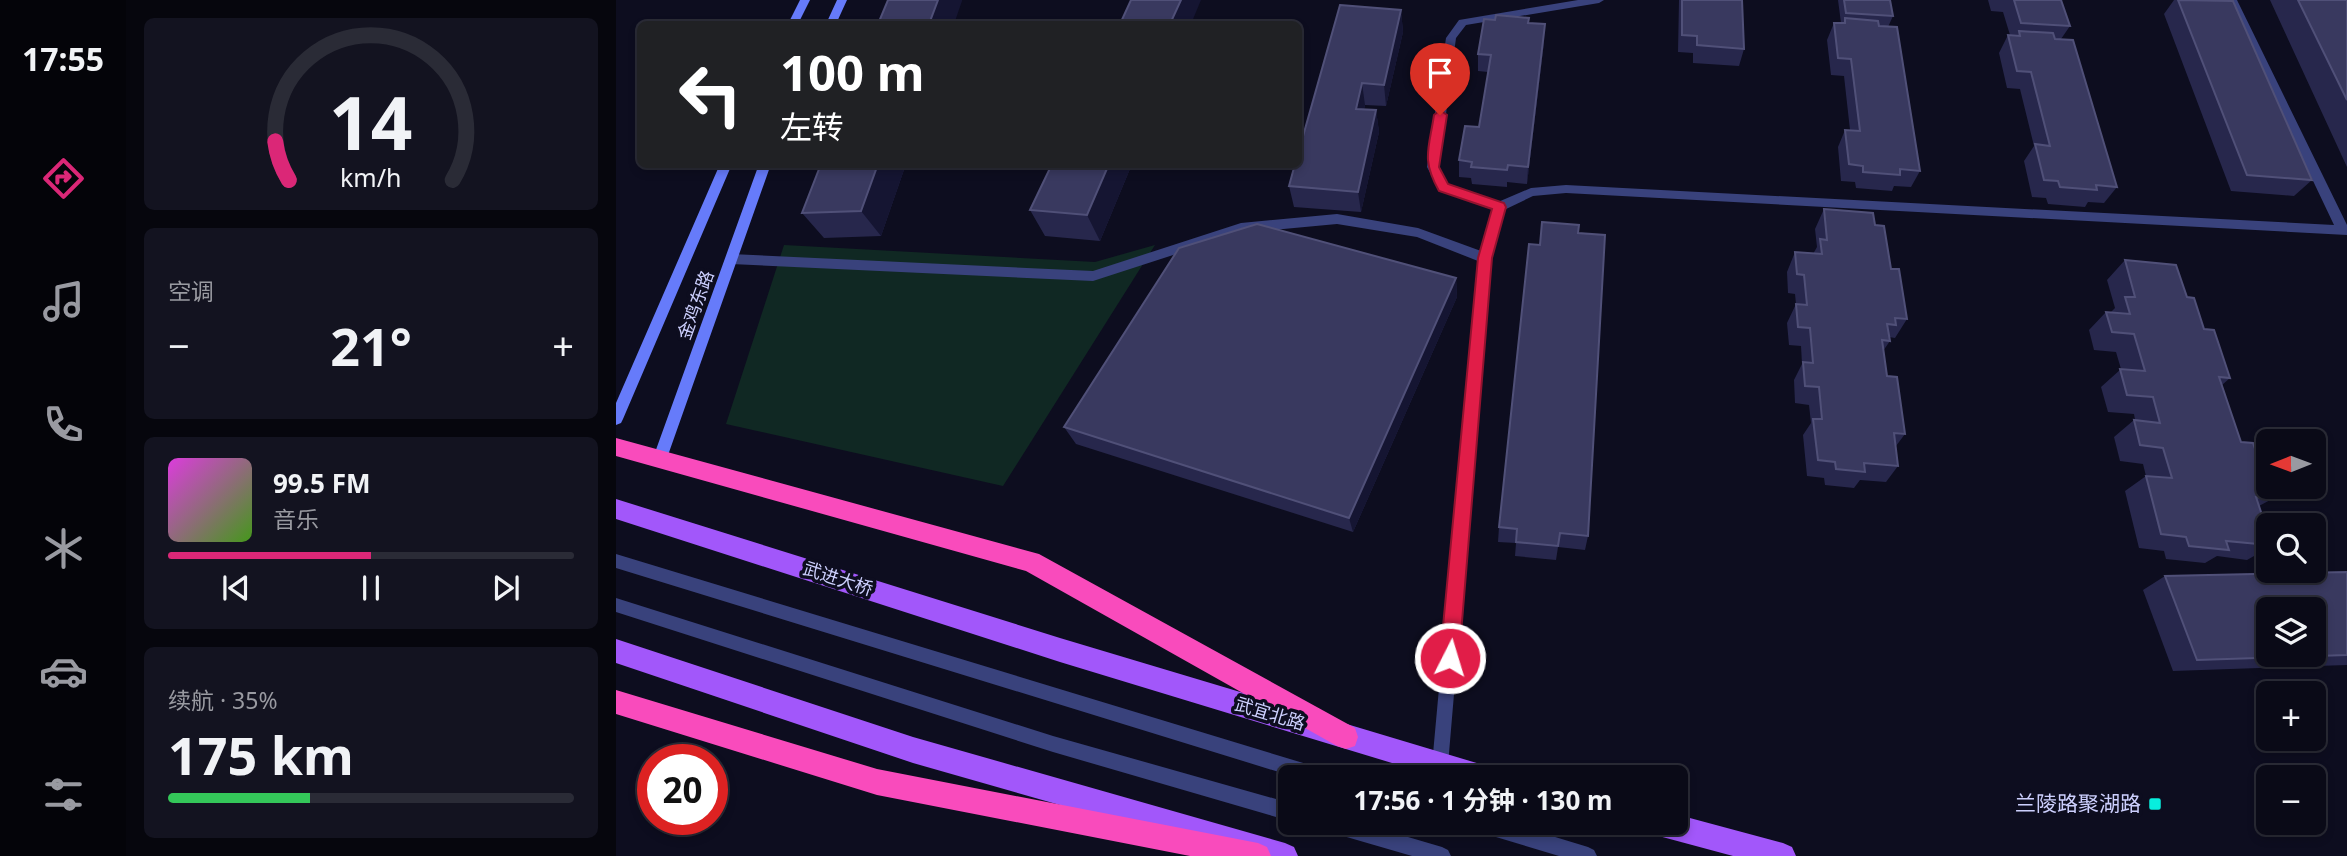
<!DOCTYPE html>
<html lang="zh">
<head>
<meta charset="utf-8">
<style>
  body { margin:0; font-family:"Noto Sans","Noto Sans SC",sans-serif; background:#131320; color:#f1f3f6; height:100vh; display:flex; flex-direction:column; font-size:26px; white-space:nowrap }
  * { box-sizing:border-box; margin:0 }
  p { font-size:23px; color:#999aa1 }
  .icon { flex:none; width:38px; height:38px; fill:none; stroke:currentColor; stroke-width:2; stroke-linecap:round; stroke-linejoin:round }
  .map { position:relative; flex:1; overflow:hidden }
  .side { display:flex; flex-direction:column; gap:18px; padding:18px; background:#06060d; width:490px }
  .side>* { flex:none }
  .banner { position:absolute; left:21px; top:21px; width:665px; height:147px; border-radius:10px; box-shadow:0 4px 10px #0003,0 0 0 2px #2a2b36; background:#202124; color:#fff; overflow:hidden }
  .needle { width:46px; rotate:269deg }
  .fabs { position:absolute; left:1640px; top:429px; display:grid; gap:14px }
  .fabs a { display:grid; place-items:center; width:70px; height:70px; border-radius:10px; background:#0a0a17; box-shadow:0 4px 10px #0003,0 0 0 2px #2a2b36; font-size:35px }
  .speed { position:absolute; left:21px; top:744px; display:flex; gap:14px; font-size:35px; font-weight:700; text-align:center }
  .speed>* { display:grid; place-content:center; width:91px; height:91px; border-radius:50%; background:#0a0a17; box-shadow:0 4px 10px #0003,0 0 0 2px #2a2b36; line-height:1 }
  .speed .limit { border:10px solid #d22; background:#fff; color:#111 }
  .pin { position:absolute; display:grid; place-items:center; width:60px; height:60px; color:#fff; margin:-72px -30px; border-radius:50% 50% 50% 0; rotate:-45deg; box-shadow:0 0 7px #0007 }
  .pin .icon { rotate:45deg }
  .me { position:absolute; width:77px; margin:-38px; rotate:5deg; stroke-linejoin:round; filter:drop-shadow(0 0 5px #0008) }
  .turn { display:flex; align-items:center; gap:24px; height:147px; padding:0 28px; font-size:32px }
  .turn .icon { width:91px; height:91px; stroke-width:2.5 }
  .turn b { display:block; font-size:49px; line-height:60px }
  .big { font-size:52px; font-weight:700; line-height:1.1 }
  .side .widget { flex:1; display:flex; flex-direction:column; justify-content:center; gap:10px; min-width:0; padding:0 24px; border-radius:10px; background:#131320 }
  .side .dial { align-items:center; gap:0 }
  .dial svg { height:182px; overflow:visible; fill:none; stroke:#2a2b36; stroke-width:7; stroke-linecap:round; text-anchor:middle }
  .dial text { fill:#f1f3f6; stroke:none }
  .song { display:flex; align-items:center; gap:21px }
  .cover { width:84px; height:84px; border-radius:10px; background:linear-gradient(135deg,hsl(300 70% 55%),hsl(100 70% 35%)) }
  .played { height:7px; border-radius:4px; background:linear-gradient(90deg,#db2777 50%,#2a2b36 50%) }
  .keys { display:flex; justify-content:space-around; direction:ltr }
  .heat { display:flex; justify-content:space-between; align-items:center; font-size:38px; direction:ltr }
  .charge { height:10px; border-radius:5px; background:linear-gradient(90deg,#34c759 35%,#2a2b36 0) }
  .trip { position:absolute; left:662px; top:765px; width:410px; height:70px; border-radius:10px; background:#0a0a17; box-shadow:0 4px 10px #0003,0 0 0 2px #2a2b36; font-weight:700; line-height:70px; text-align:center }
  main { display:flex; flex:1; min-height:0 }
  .menu { display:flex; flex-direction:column; width:126px; justify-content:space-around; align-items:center; background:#040409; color:#999aa1 }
  .menu .icon { width:49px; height:49px }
  .menu .current { color:#db2777 }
  .menu b { font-size:32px; color:#f1f3f6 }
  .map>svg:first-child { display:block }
  .green { fill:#102823 }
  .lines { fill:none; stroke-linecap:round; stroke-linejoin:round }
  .lane { fill:#39427c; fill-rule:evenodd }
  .secondary { fill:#667bfa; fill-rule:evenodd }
  .primary { fill:#a257fa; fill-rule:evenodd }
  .highway { fill:#f94bbc; fill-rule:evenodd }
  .wall { fill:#27274c }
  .shaded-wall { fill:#151532 }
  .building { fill:#39395f; stroke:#505078; stroke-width:2; fill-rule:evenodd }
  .route { fill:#e11d48; stroke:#92132f; stroke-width:2 }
  .poi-dot { fill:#08eede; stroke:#0d0d1f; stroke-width:2.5 }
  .labels { text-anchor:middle; stroke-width:7; stroke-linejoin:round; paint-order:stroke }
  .street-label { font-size:18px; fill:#cccffd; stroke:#0d0d1f }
  .near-poi-label { font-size:21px; fill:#cccffd; stroke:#0d0d1f; text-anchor:end }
</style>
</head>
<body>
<main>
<nav class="menu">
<b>17:55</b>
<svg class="icon current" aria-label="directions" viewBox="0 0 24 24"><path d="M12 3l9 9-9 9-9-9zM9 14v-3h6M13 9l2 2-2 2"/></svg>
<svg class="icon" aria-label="music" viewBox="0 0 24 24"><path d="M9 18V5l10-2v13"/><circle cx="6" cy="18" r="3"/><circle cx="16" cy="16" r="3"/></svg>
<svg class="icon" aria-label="phone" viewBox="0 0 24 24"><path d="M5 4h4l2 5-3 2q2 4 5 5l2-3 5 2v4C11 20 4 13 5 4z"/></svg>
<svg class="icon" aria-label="climate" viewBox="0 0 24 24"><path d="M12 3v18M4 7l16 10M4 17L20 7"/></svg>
<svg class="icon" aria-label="car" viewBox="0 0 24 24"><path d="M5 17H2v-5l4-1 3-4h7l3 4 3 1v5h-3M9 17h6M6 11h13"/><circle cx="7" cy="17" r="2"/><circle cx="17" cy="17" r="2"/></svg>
<svg class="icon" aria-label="filters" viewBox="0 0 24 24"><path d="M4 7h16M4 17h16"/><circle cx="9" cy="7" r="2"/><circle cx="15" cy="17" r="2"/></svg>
</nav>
<section class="side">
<div class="widget dial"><svg viewBox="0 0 100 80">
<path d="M14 69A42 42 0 1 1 86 69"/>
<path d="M14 69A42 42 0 0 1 8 52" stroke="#db2777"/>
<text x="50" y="56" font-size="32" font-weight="700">14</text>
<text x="50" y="72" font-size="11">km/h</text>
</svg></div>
<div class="widget"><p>空调</p>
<div class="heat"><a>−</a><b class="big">21°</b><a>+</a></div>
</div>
<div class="widget">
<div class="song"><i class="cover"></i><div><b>99.5 FM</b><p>音乐</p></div></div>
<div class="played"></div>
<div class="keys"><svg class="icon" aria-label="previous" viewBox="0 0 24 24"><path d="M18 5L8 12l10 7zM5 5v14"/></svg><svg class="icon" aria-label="pause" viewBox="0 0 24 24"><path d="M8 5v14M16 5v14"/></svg><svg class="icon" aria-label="next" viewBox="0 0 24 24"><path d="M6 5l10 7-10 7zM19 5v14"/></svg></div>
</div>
<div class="widget"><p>续航 · 35%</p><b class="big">175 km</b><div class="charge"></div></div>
</section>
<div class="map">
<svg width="1731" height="856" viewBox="0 0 1731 856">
  <rect width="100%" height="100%" fill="#0d0d1f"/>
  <path class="green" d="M168 245 479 262 539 245 387 486 110 424Z"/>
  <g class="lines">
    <path class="lane" d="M962 0H988L983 3 850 25 840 38 823 167 831 184 882 202 915 188 950 185 1718 225 1611 0H1621L1731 225V235L950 193 917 196 888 210 875 258 832 765 830 771 824 773 818 771 816 765 862 261 801 237 721 224 625 233 477 281 115 264 109 259 115 254 477 271 625 223 721 214 802 228 865 251 876 209 823 190 811 167 830 38 843 20Z
      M0 554 707 769 713 771 715 777H679L0 568Z
      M0 598 437 736 674 803V821L437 752 0 612Z
      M702 822H741L826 847 832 850 835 856H796L710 831 704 828Z
      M852 822H890L972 847 978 850 981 856H943L860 831 854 828Z"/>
    <path class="secondary" d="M184 0H194L182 24H172Z
      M221 0H231L220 24H210Z
      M104 164H116L7 419 5 423 0 425V403Z
      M143 164H155L51 458 49 462 44 464 39 462 37 458Z"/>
    <path class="primary" d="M0 499 444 638 864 764 873 768 877 777H822L444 662 0 519Z
      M0 639 297 737 669 843 678 847 682 856H623L297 763 0 663Z
      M1059 814 1167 843 1176 847 1180 856H1117L1039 835 1030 831 1026 822H1059Z"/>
    <path class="highway" d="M0 438 423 554 739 728 742 737 739 746 730 749 721 746 410 571 0 456Z
      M0 690 261 769 642 843 651 847 655 856H574L261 795 0 714Z"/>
  </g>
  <path class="wall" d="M1063 0H1126L1128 49 1123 66 1077 63V53L1062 52Z
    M1222 0H1274L1277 16 1272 27 1304 171 1295 187 1278 186 1276 191 1240 188 1239 182 1225 181 1222 147 1229 130H1234L1228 76 1215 75 1211 40 1218 23H1225Z
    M1372 0H1445L1454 26 1445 39 1501 187 1488 203 1472 202 1469 207 1432 204 1430 198 1416 197 1408 161 1418 146 1404 89 1391 88 1383 53 1392 35H1394L1387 12 1375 11Z
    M1558 0H1606L1696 180 1678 196 1615 191 1548 14Z
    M1654 0H1731V167Z
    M785 10 787 32 770 106 749 105 748 109 760 110 763 132 745 212 678 207 673 186Z
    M912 23 928 42 911 184 891 182V187L856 184 855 178 843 177V160L863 127 872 72 862 71V54Z
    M205 164H290L265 236 208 238 186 213Z
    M436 164H516L484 241 429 236 414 210Z
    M1208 209 1259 225 1275 269 1291 319 1279 338 1273 337 1274 341 1267 351 1271 376 1289 434 1280 446 1282 466 1270 482 1244 480 1238 488 1209 485 1208 478 1191 476 1187 435 1195 423 1193 405 1179 403 1178 380 1186 364 1185 346 1173 345 1171 323 1180 304 1179 294 1172 293 1171 272 1179 252 1197 254 1201 247 1199 229Z
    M962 233 972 536 969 550 942 547 940 560 899 556 900 543 882 542 883 527 924 245Z
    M1509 260 1571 297 1614 378 1606 385 1625 442 1656 499 1643 506 1652 533V548L1631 560 1601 556 1589 563 1550 559 1548 551 1523 548 1509 491 1530 476 1527 464 1504 461 1498 437 1518 420H1519L1518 414 1492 412 1485 387 1505 369 1500 352 1478 350 1473 330 1490 312H1495L1499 308 1491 280Z
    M840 278 841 297 737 532 460 444 448 427Z
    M1731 572V665L1557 671 1527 590 1549 576Z"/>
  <path class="shaded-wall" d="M322 0H346V1L338 24H313Z
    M565 0H585L575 24H554Z
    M785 10 787 32 770 106 768 85Z
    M929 24 928 42 911 184 912 167Z
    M746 83 749 105 743 130 740 109Z
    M760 110 763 132 745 212 742 192Z
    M262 164H290L265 236 245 211Z
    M493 164H516L484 241 471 215Z
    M840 278 841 297 737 532 733 518Z"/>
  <path class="building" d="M272 0H322L313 24H262Z
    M515 0H565L554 24H504Z
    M1066 0H1126L1128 49 1081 45V36L1066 35Z
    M1228 0H1274L1277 16 1230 13Z
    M1398 0H1445L1454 26 1405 23Z
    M1562 0 1617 1 1696 180 1631 175Z
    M1682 0H1731V100Z
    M724 5 785 10 768 85 746 83 740 109 760 110 742 192 673 186 679 164H682V154Z
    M880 15 913 18 912 23 929 24 912 167 892 165 891 170 855 167 856 162 843 160 849 126 863 127 875 55 862 54 868 19 879 20Z
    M1229 18 1262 21 1263 26 1281 27 1304 171 1284 169V175L1247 172V166L1233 164 1229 130 1244 131 1235 59 1222 58 1218 23H1229Z
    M1403 31 1437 33 1439 39 1457 40 1501 187 1480 185 1481 190 1444 187 1442 181 1428 180 1419 144 1434 146 1415 72 1401 71 1392 35 1404 36Z
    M205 164H262L245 211 186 213Z
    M436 164H493L471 215 414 210Z
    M1208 209 1257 213 1259 225 1268 226 1275 269H1283L1291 319 1279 318 1280 325 1271 324 1274 341 1266 340 1271 376 1281 377 1289 434 1278 433 1282 466 1248 463 1249 472 1220 469 1219 462 1202 460 1197 419H1206L1203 387 1189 386 1187 362 1197 363 1194 328 1182 327 1180 304 1191 305 1188 275 1181 274 1179 252 1206 254 1204 239 1211 240Z
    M926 222 963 225 962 233 989 235 972 536 944 533 942 546 900 542 901 529 883 527 913 244 924 245Z
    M641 224 840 278 733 518 448 427 563 248Z
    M1509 260 1560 265 1571 297 1578 298 1588 329 1598 330 1614 378 1603 377 1625 442 1637 443 1656 499 1640 497 1652 533V545L1610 541 1613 550 1573 546 1570 537 1545 534 1530 476 1556 478 1547 448 1524 445 1518 420 1544 423 1537 397 1511 395 1504 369 1529 371 1518 334 1496 332 1490 312 1514 314 1509 297H1519Z
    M1731 572V655L1581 660 1549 576ZM1652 609H1698V654H1652Z"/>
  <path class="route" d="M824 110 831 115 823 167 832 184 888 203 890 207 876 258 843 658 840 665 834 667 827 665 824 658 862 258 876 209 823 191C805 159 813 149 818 115Z"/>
  <rect class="poi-dot" x="1532" y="797" width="14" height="14" rx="3.5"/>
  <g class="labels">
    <g class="street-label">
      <text transform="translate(80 305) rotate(-70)" y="6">金鸡东路</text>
      <text transform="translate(222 579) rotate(18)" y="6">武进大桥</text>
      <text transform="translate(654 714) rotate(17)" y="6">武宜北路</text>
    </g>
    <g class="near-poi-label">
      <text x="1525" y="811">兰陵路聚湖路</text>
    </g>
  </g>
</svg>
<div class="fabs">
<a><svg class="needle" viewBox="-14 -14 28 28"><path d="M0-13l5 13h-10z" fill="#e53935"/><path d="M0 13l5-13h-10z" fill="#999aa1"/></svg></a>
<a><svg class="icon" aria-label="search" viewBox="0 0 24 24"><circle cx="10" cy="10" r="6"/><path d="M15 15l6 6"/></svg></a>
<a><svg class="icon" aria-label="layers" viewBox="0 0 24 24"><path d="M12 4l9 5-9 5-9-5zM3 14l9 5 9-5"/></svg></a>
<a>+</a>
<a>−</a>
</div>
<div class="speed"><div class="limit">20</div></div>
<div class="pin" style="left:824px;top:115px;background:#d93025"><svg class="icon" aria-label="arrive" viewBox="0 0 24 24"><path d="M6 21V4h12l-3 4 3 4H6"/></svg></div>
<svg class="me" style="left:834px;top:658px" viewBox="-20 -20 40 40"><circle r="17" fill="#e11d48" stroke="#fff" stroke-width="3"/><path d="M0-11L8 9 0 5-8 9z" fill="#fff"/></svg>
<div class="trip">17:56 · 1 分钟 · 130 m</div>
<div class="banner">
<div class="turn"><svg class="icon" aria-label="left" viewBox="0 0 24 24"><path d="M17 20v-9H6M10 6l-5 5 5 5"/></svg><div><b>100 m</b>左转</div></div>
</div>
</div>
</main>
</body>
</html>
